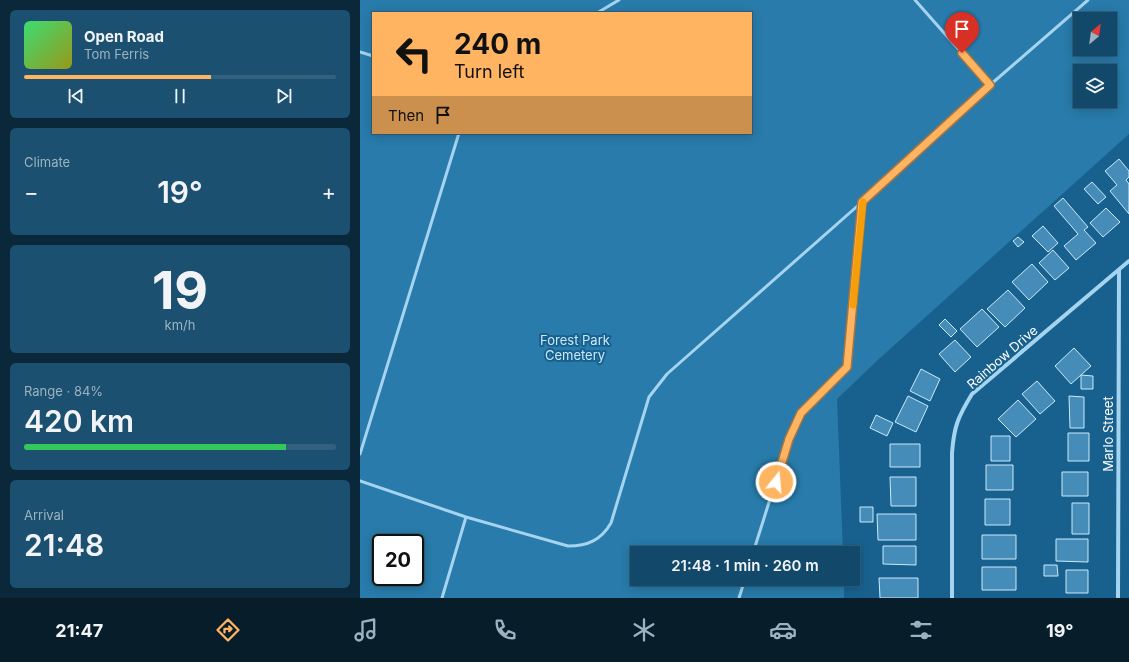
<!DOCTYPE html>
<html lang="en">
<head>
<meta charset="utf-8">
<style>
  body { margin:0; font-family:Inter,sans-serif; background:#1b5070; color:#f1f3f6; height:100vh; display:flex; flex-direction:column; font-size:15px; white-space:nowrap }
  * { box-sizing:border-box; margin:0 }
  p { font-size:13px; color:#9cb2c1 }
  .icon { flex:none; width:22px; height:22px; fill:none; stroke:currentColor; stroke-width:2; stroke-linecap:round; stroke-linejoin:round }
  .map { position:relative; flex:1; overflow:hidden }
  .panel { display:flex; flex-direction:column; gap:10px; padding:10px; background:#0a283a; width:360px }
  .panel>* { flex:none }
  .banner { position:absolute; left:12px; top:12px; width:380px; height:122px; border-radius:0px; box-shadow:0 2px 10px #0003,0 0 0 1px #31617e; background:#ffb462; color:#111; overflow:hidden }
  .needle { width:26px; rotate:29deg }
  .fabs { position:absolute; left:713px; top:12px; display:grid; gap:8px }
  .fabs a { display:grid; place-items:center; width:44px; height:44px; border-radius:0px; background:#12496a; box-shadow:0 2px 10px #0003,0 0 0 1px #31617e; font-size:20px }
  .speed { position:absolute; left:12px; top:534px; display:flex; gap:8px; font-size:20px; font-weight:700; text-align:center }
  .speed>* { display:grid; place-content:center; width:52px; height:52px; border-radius:50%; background:#12496a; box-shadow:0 2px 10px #0003,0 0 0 1px #31617e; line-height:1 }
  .speed .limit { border:2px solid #111; border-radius:6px; background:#fff; color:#111 }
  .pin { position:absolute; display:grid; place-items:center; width:34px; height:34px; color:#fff; margin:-41px -17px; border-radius:50% 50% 50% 0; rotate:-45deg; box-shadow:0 0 4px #0007 }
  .pin .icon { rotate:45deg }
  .me { position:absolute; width:44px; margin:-22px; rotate:17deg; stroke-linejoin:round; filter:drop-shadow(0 0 3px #0008) }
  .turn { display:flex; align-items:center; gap:14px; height:84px; padding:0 16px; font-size:18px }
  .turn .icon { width:52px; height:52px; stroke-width:2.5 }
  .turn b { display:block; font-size:28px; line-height:34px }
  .then { display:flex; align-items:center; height:38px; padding:0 16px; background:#0003; gap:8px; font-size:15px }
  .big { font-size:30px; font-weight:600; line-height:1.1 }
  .panel .tile { flex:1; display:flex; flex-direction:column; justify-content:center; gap:6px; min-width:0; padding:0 14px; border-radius:6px; background:#1b5070 }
  .panel .dial { align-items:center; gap:0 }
  .dial b { font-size:52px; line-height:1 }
  .song { display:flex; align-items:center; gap:12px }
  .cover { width:48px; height:48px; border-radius:6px; background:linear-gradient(135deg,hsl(140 70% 55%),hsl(60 70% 35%)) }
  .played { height:4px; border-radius:2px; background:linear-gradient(90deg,#ffb462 60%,#31617e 60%) }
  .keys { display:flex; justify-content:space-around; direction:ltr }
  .heat { display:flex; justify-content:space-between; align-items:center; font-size:22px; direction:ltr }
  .charge { height:6px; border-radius:3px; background:linear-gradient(90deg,#34c759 84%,#31617e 0) }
  .trip { position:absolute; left:270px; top:546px; width:230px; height:40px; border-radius:0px; background:#12496a; box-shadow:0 2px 10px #0003,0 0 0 1px #31617e; font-weight:600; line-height:40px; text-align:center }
  .menu { display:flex; height:64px; justify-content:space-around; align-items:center; background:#071d2a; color:#9cb2c1 }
  .menu .icon { width:28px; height:28px }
  .menu .active { color:#ffb462 }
  .menu b { font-size:18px; color:#f1f3f6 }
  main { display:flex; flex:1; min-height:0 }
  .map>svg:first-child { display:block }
  .green { fill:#287baa; fill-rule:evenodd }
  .building { fill:#458db8; stroke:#cae9fb }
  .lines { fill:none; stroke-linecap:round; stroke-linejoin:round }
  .lane { stroke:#a4d4ef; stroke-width:3 }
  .street { stroke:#a4d4ef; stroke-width:4 }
  .route-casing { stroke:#a67540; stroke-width:10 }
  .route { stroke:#ffb462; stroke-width:7 }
  .slow { stroke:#f59e0b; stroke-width:7 }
  .labels { text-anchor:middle; stroke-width:4; stroke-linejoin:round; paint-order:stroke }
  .park-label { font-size:13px; fill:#cae9fb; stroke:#18618e }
  .street-label { font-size:13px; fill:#fff; stroke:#18618e }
</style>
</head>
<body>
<main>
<section class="panel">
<div class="tile">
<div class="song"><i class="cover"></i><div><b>Open Road</b><p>Tom Ferris</p></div></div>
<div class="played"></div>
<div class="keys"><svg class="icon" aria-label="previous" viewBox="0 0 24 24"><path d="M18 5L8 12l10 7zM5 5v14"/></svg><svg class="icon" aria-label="pause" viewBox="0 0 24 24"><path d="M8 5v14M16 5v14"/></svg><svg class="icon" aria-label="next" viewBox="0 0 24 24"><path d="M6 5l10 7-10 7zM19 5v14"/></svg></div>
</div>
<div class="tile"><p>Climate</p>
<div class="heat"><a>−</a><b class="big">19°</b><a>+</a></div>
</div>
<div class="tile dial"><b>19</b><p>km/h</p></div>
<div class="tile"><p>Range · 84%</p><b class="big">420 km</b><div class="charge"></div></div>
<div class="tile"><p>Arrival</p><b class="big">21:48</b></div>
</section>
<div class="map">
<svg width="769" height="598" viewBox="0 0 769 598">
  <rect width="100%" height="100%" fill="#18618e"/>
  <path class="green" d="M0 0H769V134L520 358 477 399 483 553H277V579H484V598H0ZM13 13H391V133H13ZM720 19H750V49H720ZM720 71H750V101H720ZM21 543H55V577H21Z"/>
  <path class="building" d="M759 159 769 171V177L766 180 769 184V214L750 191 757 185 745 171Z
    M732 182 746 197 738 204 724 189Z
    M703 198 728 227 724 230 736 243 716 260 704 246 718 234 694 206Z
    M746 208 760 222 743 237 730 223Z
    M683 226 698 243 688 252 672 236Z
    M658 237 664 242 658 247 653 241Z
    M693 250 709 268 695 280 679 263Z
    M672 264 688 282 669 300 652 282Z
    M648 290 665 308 645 327 627 309Z
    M622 309 639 327 617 347 600 329Z
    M585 319 597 331 591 337 579 325Z
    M595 340 611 357 595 372 579 354Z
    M714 348 731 366 711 384 695 366Z
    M561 369 580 379 570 401 550 391Z
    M721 375 733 376V389H721Z
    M677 381 695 401 680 414 662 394Z
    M548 396 568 406 556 432 535 422Z
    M709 396 724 397V428H710Z
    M658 400 676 419 656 437 638 419Z
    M516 415 533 423 527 436 510 428Z
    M708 433H729V461H708Z
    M631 436H650V461H631Z
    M530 444H560V467H530Z
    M626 465H653V490H626Z
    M702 472H728V496H702Z
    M530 477H556V506H531Z
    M625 499H650V525H625Z
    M712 503H729V534H712Z
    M500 507H513V522H500Z
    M517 514H556V540H518Z
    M622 535H656V559H622Z
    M696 539H728V562L696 561Z
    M523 546H556V565L523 564Z
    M684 565H697L698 576H684Z
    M622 567H656V590H622Z
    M706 570H728V593H706Z
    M519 578H558V598H520Z"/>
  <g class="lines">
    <path class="lane" d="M555 0 630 85
      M237 13 259 0
      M0 52 13 56
      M0 454 99 133
      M0 481 106 517 208 546C228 546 241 540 251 523L289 397 307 374 502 202 630 85 728 0
      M393 553 429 439 441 413 487 367 502 202
      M82 598 106 517
      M379 598 385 579"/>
    <path class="street" d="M592 598V453C594 426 598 417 612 394L769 261
      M758 598 759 270"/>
  </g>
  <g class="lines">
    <defs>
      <path id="route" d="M416 482 429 439 441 413 487 367 502 202 630 85 602 53"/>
    </defs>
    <use href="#route" class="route-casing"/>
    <use href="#route" class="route"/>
    <path class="slow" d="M493 305 503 202"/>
  </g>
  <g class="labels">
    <g class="park-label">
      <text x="215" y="345">Forest Park<tspan x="215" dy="15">Cemetery</tspan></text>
    </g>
    <g class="street-label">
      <text transform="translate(642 357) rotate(-41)" y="5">Rainbow Drive</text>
      <text transform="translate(748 434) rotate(-90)" y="5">Marlo Street</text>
    </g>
  </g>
</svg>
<div class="fabs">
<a><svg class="needle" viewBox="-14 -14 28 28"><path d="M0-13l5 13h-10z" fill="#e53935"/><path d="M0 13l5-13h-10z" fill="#9cb2c1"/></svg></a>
<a><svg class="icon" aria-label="layers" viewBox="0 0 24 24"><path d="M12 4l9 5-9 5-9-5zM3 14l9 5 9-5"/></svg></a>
</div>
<div class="speed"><div class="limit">20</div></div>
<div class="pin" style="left:602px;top:53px;background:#d93025"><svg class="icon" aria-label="arrive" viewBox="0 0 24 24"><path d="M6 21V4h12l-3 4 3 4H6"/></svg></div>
<svg class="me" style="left:416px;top:482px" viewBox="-20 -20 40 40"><circle r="17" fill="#ffb462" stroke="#fff" stroke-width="3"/><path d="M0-11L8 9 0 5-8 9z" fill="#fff"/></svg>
<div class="trip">21:48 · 1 min · 260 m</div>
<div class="banner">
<div class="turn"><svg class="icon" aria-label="left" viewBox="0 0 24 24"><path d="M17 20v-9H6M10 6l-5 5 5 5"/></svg><div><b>240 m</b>Turn left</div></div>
<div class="then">Then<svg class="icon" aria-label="arrive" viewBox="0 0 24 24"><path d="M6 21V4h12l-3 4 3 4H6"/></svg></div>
</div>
</div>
</main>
<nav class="menu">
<b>21:47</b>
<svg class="icon active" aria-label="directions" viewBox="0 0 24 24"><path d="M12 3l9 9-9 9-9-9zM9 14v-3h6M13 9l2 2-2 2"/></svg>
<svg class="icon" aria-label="music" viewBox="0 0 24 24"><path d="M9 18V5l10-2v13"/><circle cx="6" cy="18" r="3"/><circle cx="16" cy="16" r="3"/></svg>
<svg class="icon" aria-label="phone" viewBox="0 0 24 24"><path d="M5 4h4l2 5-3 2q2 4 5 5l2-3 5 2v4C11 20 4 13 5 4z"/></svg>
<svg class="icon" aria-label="climate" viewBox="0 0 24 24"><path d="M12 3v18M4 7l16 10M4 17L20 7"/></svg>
<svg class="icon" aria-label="car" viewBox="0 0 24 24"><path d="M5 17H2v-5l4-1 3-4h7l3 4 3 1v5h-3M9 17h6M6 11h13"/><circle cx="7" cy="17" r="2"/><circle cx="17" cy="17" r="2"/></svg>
<svg class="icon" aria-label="filters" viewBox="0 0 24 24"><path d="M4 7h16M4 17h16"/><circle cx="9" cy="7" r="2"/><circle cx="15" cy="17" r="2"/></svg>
<b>19°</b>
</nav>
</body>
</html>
